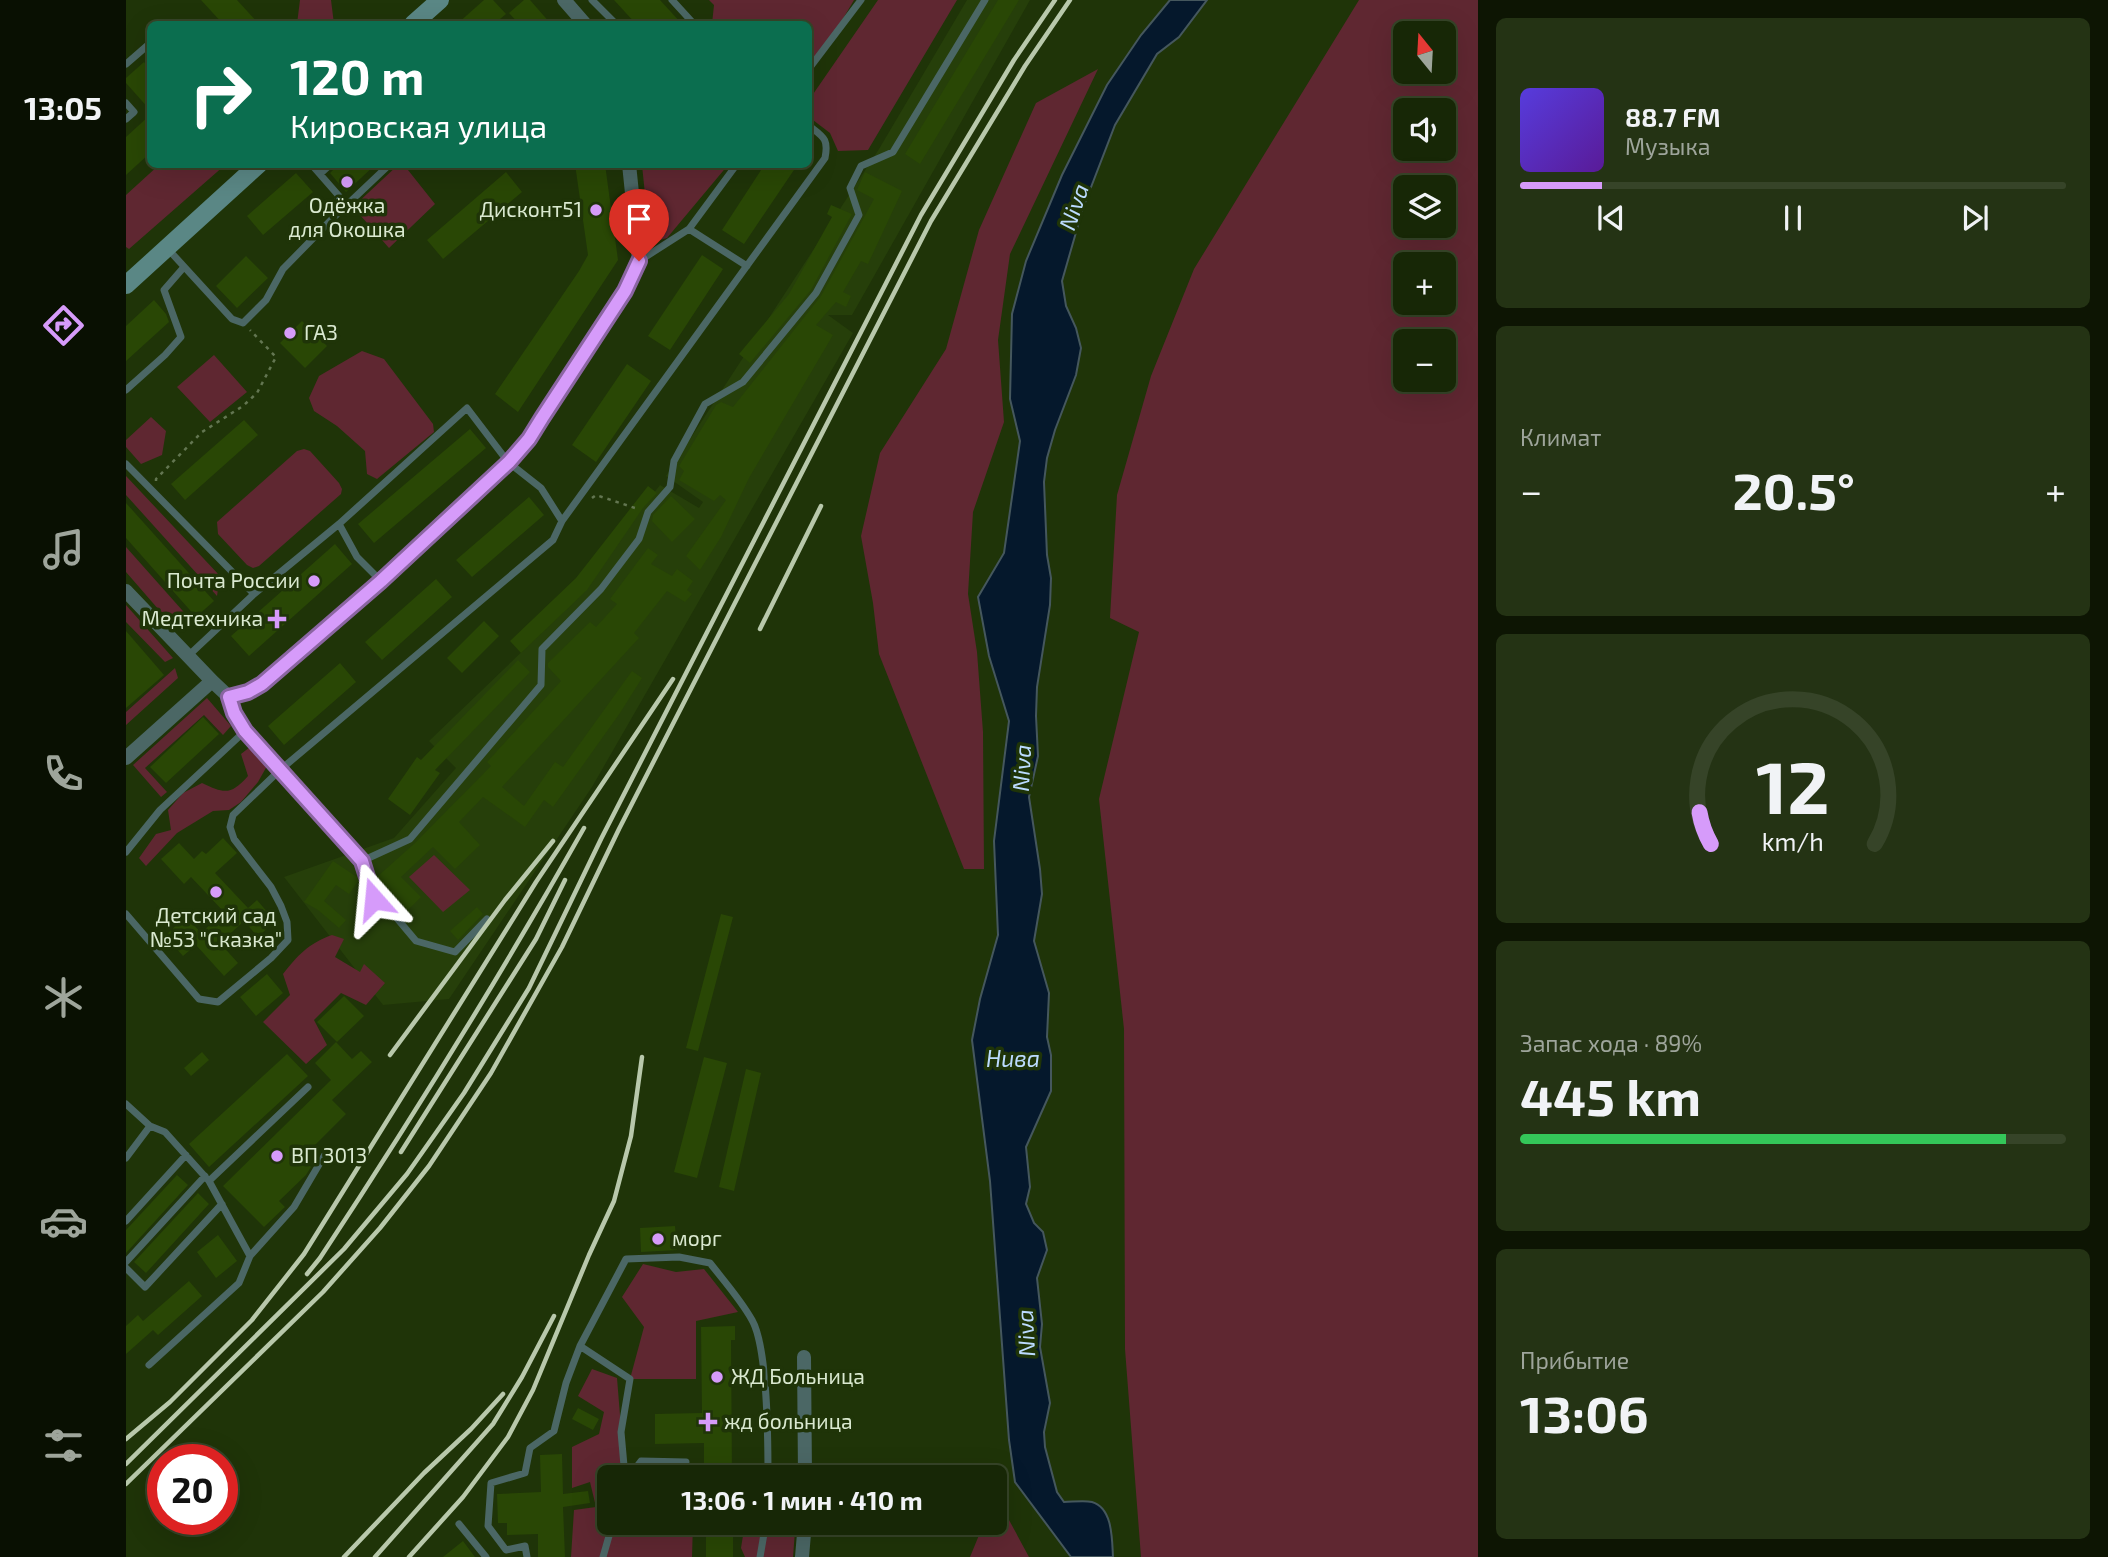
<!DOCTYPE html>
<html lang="ru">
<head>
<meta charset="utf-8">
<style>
  body { margin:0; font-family:"Exo 2",sans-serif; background:#243314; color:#f1f3f6; height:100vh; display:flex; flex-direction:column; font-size:26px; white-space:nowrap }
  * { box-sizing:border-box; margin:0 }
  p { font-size:23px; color:#9ea59b }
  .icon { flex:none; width:38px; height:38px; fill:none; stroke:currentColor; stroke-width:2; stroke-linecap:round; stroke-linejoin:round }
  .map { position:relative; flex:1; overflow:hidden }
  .sheet { display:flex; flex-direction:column; gap:18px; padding:18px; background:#0d1503; width:630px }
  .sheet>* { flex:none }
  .top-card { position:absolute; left:21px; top:21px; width:665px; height:147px; border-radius:10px; box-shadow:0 7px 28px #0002,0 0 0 2px #364428; background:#0b6e4f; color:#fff; overflow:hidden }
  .needle { width:46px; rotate:342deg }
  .tools { position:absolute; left:1267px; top:21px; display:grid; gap:14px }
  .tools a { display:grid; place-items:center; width:63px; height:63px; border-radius:10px; background:#172706; box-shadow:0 7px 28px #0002,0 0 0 2px #364428; font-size:35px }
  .speed { position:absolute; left:21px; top:1444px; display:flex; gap:14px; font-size:35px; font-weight:700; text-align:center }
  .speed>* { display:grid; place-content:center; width:91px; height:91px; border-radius:50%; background:#172706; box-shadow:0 7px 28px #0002,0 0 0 2px #364428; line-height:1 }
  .speed .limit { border:10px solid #d22; background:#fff; color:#111 }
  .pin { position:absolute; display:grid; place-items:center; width:60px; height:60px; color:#fff; margin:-72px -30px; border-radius:50% 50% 50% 0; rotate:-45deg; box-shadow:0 0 7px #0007 }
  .pin .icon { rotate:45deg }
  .me { position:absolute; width:77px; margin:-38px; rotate:342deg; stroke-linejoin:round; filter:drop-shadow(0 0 5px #0008) }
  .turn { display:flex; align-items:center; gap:24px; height:147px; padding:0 28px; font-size:32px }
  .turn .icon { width:91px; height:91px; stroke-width:2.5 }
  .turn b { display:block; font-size:49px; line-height:60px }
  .big { font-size:52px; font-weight:700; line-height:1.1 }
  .sheet .card { flex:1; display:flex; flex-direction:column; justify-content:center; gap:10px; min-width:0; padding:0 24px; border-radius:10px; background:#243314 }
  .sheet .dial { align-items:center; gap:0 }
  .dial svg { height:182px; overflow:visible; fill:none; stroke:#364428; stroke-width:7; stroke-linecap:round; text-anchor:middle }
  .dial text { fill:#f1f3f6; stroke:none }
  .song { display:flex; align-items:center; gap:21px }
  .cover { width:84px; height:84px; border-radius:10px; background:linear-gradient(135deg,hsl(250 70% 55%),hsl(270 70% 35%)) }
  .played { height:7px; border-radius:4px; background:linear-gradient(90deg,#d69bfa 15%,#364428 15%) }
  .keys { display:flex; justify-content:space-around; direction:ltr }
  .heat { display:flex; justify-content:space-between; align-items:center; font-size:38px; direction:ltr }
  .charge { height:10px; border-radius:5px; background:linear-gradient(90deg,#34c759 89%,#364428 0) }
  .trip { position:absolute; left:471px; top:1465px; width:410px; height:70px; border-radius:10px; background:#172706; box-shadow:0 7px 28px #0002,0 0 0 2px #364428; font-weight:700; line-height:70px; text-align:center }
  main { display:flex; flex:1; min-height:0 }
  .tab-bar { display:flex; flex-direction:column; width:126px; justify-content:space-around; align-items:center; background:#091002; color:#9ea59b }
  .tab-bar .icon { width:49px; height:49px }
  .tab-bar .current { color:#d69bfa }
  .tab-bar b { font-size:32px; color:#f1f3f6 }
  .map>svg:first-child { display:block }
  .built { fill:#263f0a }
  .green { fill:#5f2731; fill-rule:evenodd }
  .water { fill:#05182c; stroke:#45575d; stroke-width:2 }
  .building { fill:#294705 }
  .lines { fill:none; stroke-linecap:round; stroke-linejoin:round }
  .path { stroke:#637651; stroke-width:2.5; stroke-dasharray:3.5 5; stroke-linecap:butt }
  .service { stroke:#4b6765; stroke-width:7 }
  .minor { stroke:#4b6765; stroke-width:14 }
  .secondary { stroke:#5a8785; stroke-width:18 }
  .rail { stroke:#b8c8ab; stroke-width:4.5 }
  .route-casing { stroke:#8b65a2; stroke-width:18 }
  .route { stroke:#d69bfa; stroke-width:12 }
  .poi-dot { fill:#d69bfa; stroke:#1f3408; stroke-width:2.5 }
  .labels { text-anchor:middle; stroke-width:7; stroke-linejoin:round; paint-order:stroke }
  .poi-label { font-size:21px; fill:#dae9d0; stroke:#1f3408; text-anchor:start }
  .water-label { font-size:23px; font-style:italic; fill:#bcdbff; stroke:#1f3408 }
</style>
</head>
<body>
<main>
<nav class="tab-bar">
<b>13:05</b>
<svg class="icon current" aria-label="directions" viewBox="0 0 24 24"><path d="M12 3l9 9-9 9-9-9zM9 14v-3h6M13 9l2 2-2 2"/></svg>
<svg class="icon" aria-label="music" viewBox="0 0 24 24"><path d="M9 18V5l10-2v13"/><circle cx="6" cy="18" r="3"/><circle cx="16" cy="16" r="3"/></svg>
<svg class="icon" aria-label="phone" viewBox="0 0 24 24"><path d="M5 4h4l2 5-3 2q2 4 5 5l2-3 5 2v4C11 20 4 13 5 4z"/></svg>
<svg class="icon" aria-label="climate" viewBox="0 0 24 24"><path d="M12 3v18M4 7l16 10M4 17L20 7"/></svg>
<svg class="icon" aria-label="car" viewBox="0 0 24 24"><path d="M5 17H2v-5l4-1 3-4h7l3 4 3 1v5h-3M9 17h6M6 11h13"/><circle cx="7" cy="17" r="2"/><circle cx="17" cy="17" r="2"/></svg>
<svg class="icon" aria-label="filters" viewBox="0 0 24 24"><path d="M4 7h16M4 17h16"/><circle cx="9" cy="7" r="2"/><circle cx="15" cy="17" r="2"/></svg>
</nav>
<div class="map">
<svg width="1352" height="1557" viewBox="0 0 1352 1557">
  <rect width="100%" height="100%" fill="#1f3408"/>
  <path class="built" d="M841 0H904L726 315H702L727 333 466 787 323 999 257 1005 158 877 268 838 330 768 303 741 432 617 534 485 573 508 577 502 540 476 753 149Z"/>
  <path class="green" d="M174 0H205L208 24H171Z
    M583 0H728L705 39 683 67 682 24H586L588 5Z
    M752 0H831L742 150 712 151 704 133 683 117V100Z
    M1233 0H1352V1557H1015L999 1349 998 1029 973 799 1013 632 984 618 991 495 1025 376 1068 269ZM1279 33H1318V72H1279ZM1279 110H1318V149H1279ZM1279 187H1318V226H1279ZM1279 264H1318V303H1279ZM1279 341H1318V380H1279Z
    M972 69 884 254 872 340 878 422 847 512 842 594 851 652 857 732 858 869H838L753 654 747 603 735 536 754 453 820 349 853 230 910 103Z
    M34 164 99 165 3 249 0 247V195Z
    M272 165H278L309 204 263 248 227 207Z
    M516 165V164L602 165 541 238 524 243Z
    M236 351 258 359 307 424 308 432 251 479 241 474 239 451 211 426 188 411 183 398 193 376Z
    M88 355 121 392 84 422 51 387Z
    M25 417 40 431 36 455 15 464 0 447V440Z
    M178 449 184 451 213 483 216 489 215 494 133 566 127 568 121 565 92 534 91 522 171 451Z
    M0 476 94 576 91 596 0 495Z
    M0 547 64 619 51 624 33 610 0 572Z
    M0 605 47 658 39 662 0 622Z
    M49 668 52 678 0 725V712Z
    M81 698 105 726 97 735 78 715 19 768 41 792 35 797 7 765Z
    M124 747 141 766 132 782 115 802 103 810 87 811 51 833 20 866 13 858 30 834 45 830 42 810 57 793 76 783C99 794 105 795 122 776L115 754Z
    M308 855 344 890 317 912 283 877Z
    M206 935 218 939 209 957 234 972 238 964 259 983 240 1005 215 993 188 1020 201 1045 180 1064 137 1022 164 995 157 974C171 956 183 943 206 935Z
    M517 1264 550 1272 578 1269 612 1312 570 1321V1379H504L518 1327 496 1297Z
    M466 1369 491 1378 499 1477H483V1522L567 1523 566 1557H445L448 1510 470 1507 464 1482 446 1488V1447L473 1434 478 1412 452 1396Z
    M869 1494 903 1557H844L858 1523 868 1522Z
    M619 1523H667L669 1531 667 1557H619L615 1548Z"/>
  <path class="water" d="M1044 0H1081L1053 37 1031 54 989 125 957 208 936 281 940 306 950 328 955 348 950 375 929 430 921 458 918 482 921 555 925 578 924 605 911 687 910 716 912 756 903 797 914 869 916 894 908 941 923 993 921 1037 925 1055V1091L900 1147 904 1187 900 1204 908 1223 917 1232 921 1250 911 1278 916 1324 914 1347 924 1403 918 1432 919 1447 931 1492 938 1502C946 1502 958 1500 966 1502 987 1508 986 1540 987 1557H945L889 1482 883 1440 864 1181 846 1040 854 999 872 935 868 841 883 721 863 656 852 597 878 553 894 441 884 399 886 314 900 261 936 175 981 85 1015 35Z"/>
  <path class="building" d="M75 0H111L133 24H97Z
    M358 0H367L380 14 368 24H331Z
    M398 0H404L425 24H393L383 13Z
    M488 0H534L556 24H510Z
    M872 0H893L794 164 779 154Z
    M18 62 24 69V110L0 83V78Z
    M24 115V153L0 175V137Z
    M213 164H250L220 192 204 173Z
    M449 164H479L492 260 392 412 369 394 453 271 462 255Z
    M639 164H672L618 244 596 230Z
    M380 172 396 192 317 259 301 240Z
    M739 172 776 191 742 264 735 261 717 292 725 296 720 307 710 302 690 325 707 335 623 478 595 537 574 570 560 556 600 500 594 495 588 501 553 480 558 471 553 466 590 405 595 402 607 407 695 296 748 199 731 190Z
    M170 173 187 192 137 235 121 216Z
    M705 205 726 214 685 290 624 363 613 354 663 294 706 217 701 214Z
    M576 255 597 269 544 350 522 336Z
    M120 256 142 278 111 308 90 286Z
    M28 300 40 314 43 322 0 361V326Z
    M176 321 201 346 179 368 154 343Z
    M501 364 525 381 470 462 446 445Z
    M118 420 132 435 59 500 45 484Z
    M344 429 360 448 248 543 232 524Z
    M522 486 531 493 517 508 461 590 395 653 384 641 450 578Z
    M545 496 569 519 546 542 526 521 527 515Z
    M403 497 418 515 346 577 330 560Z
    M0 503 88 601 70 617 0 538Z
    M209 544 226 564 123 656 105 636Z
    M522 548 532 555 525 564 546 576 551 569 567 581 561 590 566 594 559 602 541 591 508 633 513 638 376 787 398 806 429 762 437 767 506 671 516 678 494 713 427 807 418 800 399 827 357 797 333 822 354 845 329 869 307 847 275 877 295 897 282 910 251 877 289 843 365 766 361 762 435 681 422 667V663L464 622 470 627 491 604 484 599Z
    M310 579 326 597 256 660 239 642Z
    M358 621 373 636 336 673 321 658Z
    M0 631 38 675 0 708Z
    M392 660 404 672 309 770 314 773 284 815 262 799 291 757 295 760Z
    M214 663 230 682 158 745 142 726Z
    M77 717 93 734 40 783 24 767Z
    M97 838 111 853 89 873 122 908 131 900 149 921 132 937 118 921 94 943 112 963 98 976 70 945 57 956 39 936 60 916 75 933 98 912 65 877 58 884 35 859 53 843 68 859 76 851 80 854Z
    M207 861 234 879 223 894 210 885 198 901 220 920 213 928 192 910 178 902Z
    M351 907 357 914 332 940 324 931Z
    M595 914 607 917 572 1051 560 1048Z
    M141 974 157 993 130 1016 114 997Z
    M218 996 238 1016 211 1042 191 1022Z
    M210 1042 226 1059 235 1051 246 1062 206 1100 220 1114 176 1158 185 1167 180 1175 153 1201 159 1207 138 1227 97 1186 205 1080 189 1063Z
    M76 1052 83 1060 65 1076 58 1068Z
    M161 1054 182 1076 83 1167 63 1144Z
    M578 1057 601 1063 571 1178 548 1172Z
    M620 1069 635 1073 608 1191 593 1187Z
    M51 1175 62 1185 0 1253V1230Z
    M72 1193 83 1204 20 1273 8 1262Z
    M549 1226 551 1250 515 1252 514 1228Z
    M92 1235 111 1261 90 1278 71 1252Z
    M63 1281 76 1296 32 1335 27 1330 0 1354V1326L12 1315 17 1321Z
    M609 1326V1340H605L606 1477H578V1443L529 1444V1414L576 1413 575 1327Z
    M452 1408 473 1419 467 1430 446 1419Z
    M436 1454 437 1494 462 1491 464 1503 437 1507 439 1557H412V1534L381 1535V1523H372L371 1494 415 1492 414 1455Z
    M580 1522H607V1557H580Z
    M337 1541 349 1557H317Z"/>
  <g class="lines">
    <path class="path" d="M30 481V479L76 432 117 406 131 393 150 357 124 330
      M466 498 470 495 512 509"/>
    <path class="service" d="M466 0 490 24
      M546 0 568 24
      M0 64 22 45 24 48
      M682 70 735 0
      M0 103 8 112 0 119
      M185 164 213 196 207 218 264 164
      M194 174 205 164
      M563 229 611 164
      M41 248 106 319 117 323 140 300 157 269 207 218
      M513 261 563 229 621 266
      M0 390 39 355 55 337 38 290 58 267
      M0 464 128 594
      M213 524 231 557 255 581
      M62 656 128 594 213 524 341 408 382 462 415 488 436 521 699 158C703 138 697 137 682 125
      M103 697 108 713 119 731 236 861 248 899 269 916 290 941 329 952 361 919
      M0 852 34 810 119 731
      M236 861 284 839 415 685 416 649 475 589 513 539 522 512 544 487 548 461 579 404 617 382 690 293 733 215 724 188 735 166 767 152 859 0
      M0 914 73 999 92 1002 145 958 162 940 161 922 155 906 145 887 108 839 104 827 107 815 154 770 427 540 436 521
      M0 1104 24 1126 0 1158
      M24 1126 39 1132 83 1181 182 1087
      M83 1181 124 1256 168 1207 201 1151
      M0 1221 60 1155
      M0 1262 79 1176
      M0 1268 19 1287 96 1204
      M23 1365 113 1283 124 1256
      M499 1477 495 1432 504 1379 454 1346 500 1259 553 1257 584 1263C598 1281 615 1300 626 1320 642 1348 642 1442 642 1477
      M503 1477 515 1461 560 1462
      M333 1524 360 1557
      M401 1557 399 1546 380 1550 362 1526 365 1483 399 1473 404 1448 428 1431 440 1383 454 1346
      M477 1557 487 1522
      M634 1557 640 1522"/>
    <path class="minor" d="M438 0 459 24
      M0 591 86 681
      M0 758 86 681 103 697 122 692 136 684 255 581 382 462 400 443 499 291 513 261 503 164
      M678 1357 679 1477
      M676 1557 679 1522"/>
    <path class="secondary" d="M287 24 314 0
      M0 285 133 164"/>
    <path class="rail" d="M634 629 695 506
      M264 1055 379 900 427 841
      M275 1152 410 939 439 880
      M181 1274 194 1258C287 1117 375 975 458 828
      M0 1439 44 1402 126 1320 178 1254 410 882 547 679
      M0 1464 218 1249 281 1174 338 1093 403 988 475 839 795 215 888 60 929 0
      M0 1484 197 1292 254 1228 303 1166 365 1073 436 947 493 829 805 221 899 66 944 0
      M218 1557 298 1473 345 1429 377 1394
      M249 1557 367 1424 396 1377 428 1316
      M283 1557 337 1497 382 1437 407 1390 463 1255 488 1201 505 1136 516 1057"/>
  </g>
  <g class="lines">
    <defs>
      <path id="route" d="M248 899 236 861 119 731 108 713 103 697 122 692 136 684 255 581 383 462 403 439 416 418 499 291 513 261"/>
    </defs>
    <use href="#route" class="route-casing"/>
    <use href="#route" class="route"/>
  </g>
  <g class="poi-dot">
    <circle cx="221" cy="182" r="7"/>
    <circle cx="470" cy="210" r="7"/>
    <circle cx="164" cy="333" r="7"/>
    <circle cx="188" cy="581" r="7"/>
    <path d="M147.5 608.5h7v7h7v7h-7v7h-7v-7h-7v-7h7z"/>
    <circle cx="90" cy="892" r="7"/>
    <circle cx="151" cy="1156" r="7"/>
    <circle cx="532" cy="1239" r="7"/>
    <circle cx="591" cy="1377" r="7"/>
    <path d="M578.5 1411.5h7v7h7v7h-7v7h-7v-7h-7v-7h7z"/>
  </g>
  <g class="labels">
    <g class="poi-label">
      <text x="221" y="213" text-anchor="middle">Одёжка<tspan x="221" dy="24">для Окошка</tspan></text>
      <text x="456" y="217" text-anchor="end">Дисконт51</text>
      <text x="178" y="340">ГАЗ</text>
      <text x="174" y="588" text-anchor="end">Почта России</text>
      <text x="137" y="626" text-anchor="end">Медтехника</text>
      <text x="90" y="923" text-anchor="middle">Детский сад<tspan x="90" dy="24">№53 "Сказка"</tspan></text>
      <text x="165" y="1163">ВП 3013</text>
      <text x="546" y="1246">морг</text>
      <text x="605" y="1384">ЖД Больница</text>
      <text x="598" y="1429">жд больница</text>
    </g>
    <g class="water-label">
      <text transform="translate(948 207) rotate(-71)" y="8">Niva</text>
      <text transform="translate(896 768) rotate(-87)" y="8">Niva</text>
      <text x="887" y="1067">Нива</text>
      <text transform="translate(900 1333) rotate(-93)" y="8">Niva</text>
    </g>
  </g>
</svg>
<div class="tools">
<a><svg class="needle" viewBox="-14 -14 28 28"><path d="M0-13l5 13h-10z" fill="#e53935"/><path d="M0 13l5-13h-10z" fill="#9ea59b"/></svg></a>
<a><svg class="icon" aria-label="sound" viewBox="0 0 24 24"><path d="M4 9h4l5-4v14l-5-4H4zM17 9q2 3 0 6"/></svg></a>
<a><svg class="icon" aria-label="layers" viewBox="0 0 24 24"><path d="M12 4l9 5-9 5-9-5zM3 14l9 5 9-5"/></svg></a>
<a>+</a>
<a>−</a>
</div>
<div class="speed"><div class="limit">20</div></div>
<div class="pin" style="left:513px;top:261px;background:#d93025"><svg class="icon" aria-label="arrive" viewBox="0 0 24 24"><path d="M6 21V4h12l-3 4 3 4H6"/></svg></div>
<svg class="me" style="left:248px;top:899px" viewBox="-20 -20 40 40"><path d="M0-17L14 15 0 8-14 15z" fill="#d69bfa" stroke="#fff" stroke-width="4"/></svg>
<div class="trip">13:06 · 1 мин · 410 m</div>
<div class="top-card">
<div class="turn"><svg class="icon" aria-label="right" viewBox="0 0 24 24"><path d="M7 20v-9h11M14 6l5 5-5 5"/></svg><div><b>120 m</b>Кировская улица</div></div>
</div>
</div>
<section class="sheet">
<div class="card">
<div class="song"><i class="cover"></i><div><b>88.7 FM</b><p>Музыка</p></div></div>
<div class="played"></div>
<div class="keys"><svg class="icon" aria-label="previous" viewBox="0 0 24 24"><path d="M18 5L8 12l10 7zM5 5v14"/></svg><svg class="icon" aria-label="pause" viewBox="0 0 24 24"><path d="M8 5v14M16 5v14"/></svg><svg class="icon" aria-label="next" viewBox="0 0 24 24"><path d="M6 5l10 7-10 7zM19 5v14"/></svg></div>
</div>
<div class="card"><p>Климат</p>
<div class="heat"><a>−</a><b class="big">20.5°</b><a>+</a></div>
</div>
<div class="card dial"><svg viewBox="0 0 100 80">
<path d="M14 69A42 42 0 1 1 86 69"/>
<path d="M14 69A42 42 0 0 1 9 55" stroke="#d69bfa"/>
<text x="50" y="56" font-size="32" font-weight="700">12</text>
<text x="50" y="72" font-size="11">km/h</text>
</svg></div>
<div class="card"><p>Запас хода · 89%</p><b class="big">445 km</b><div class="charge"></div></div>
<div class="card"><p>Прибытие</p><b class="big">13:06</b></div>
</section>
</main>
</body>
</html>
